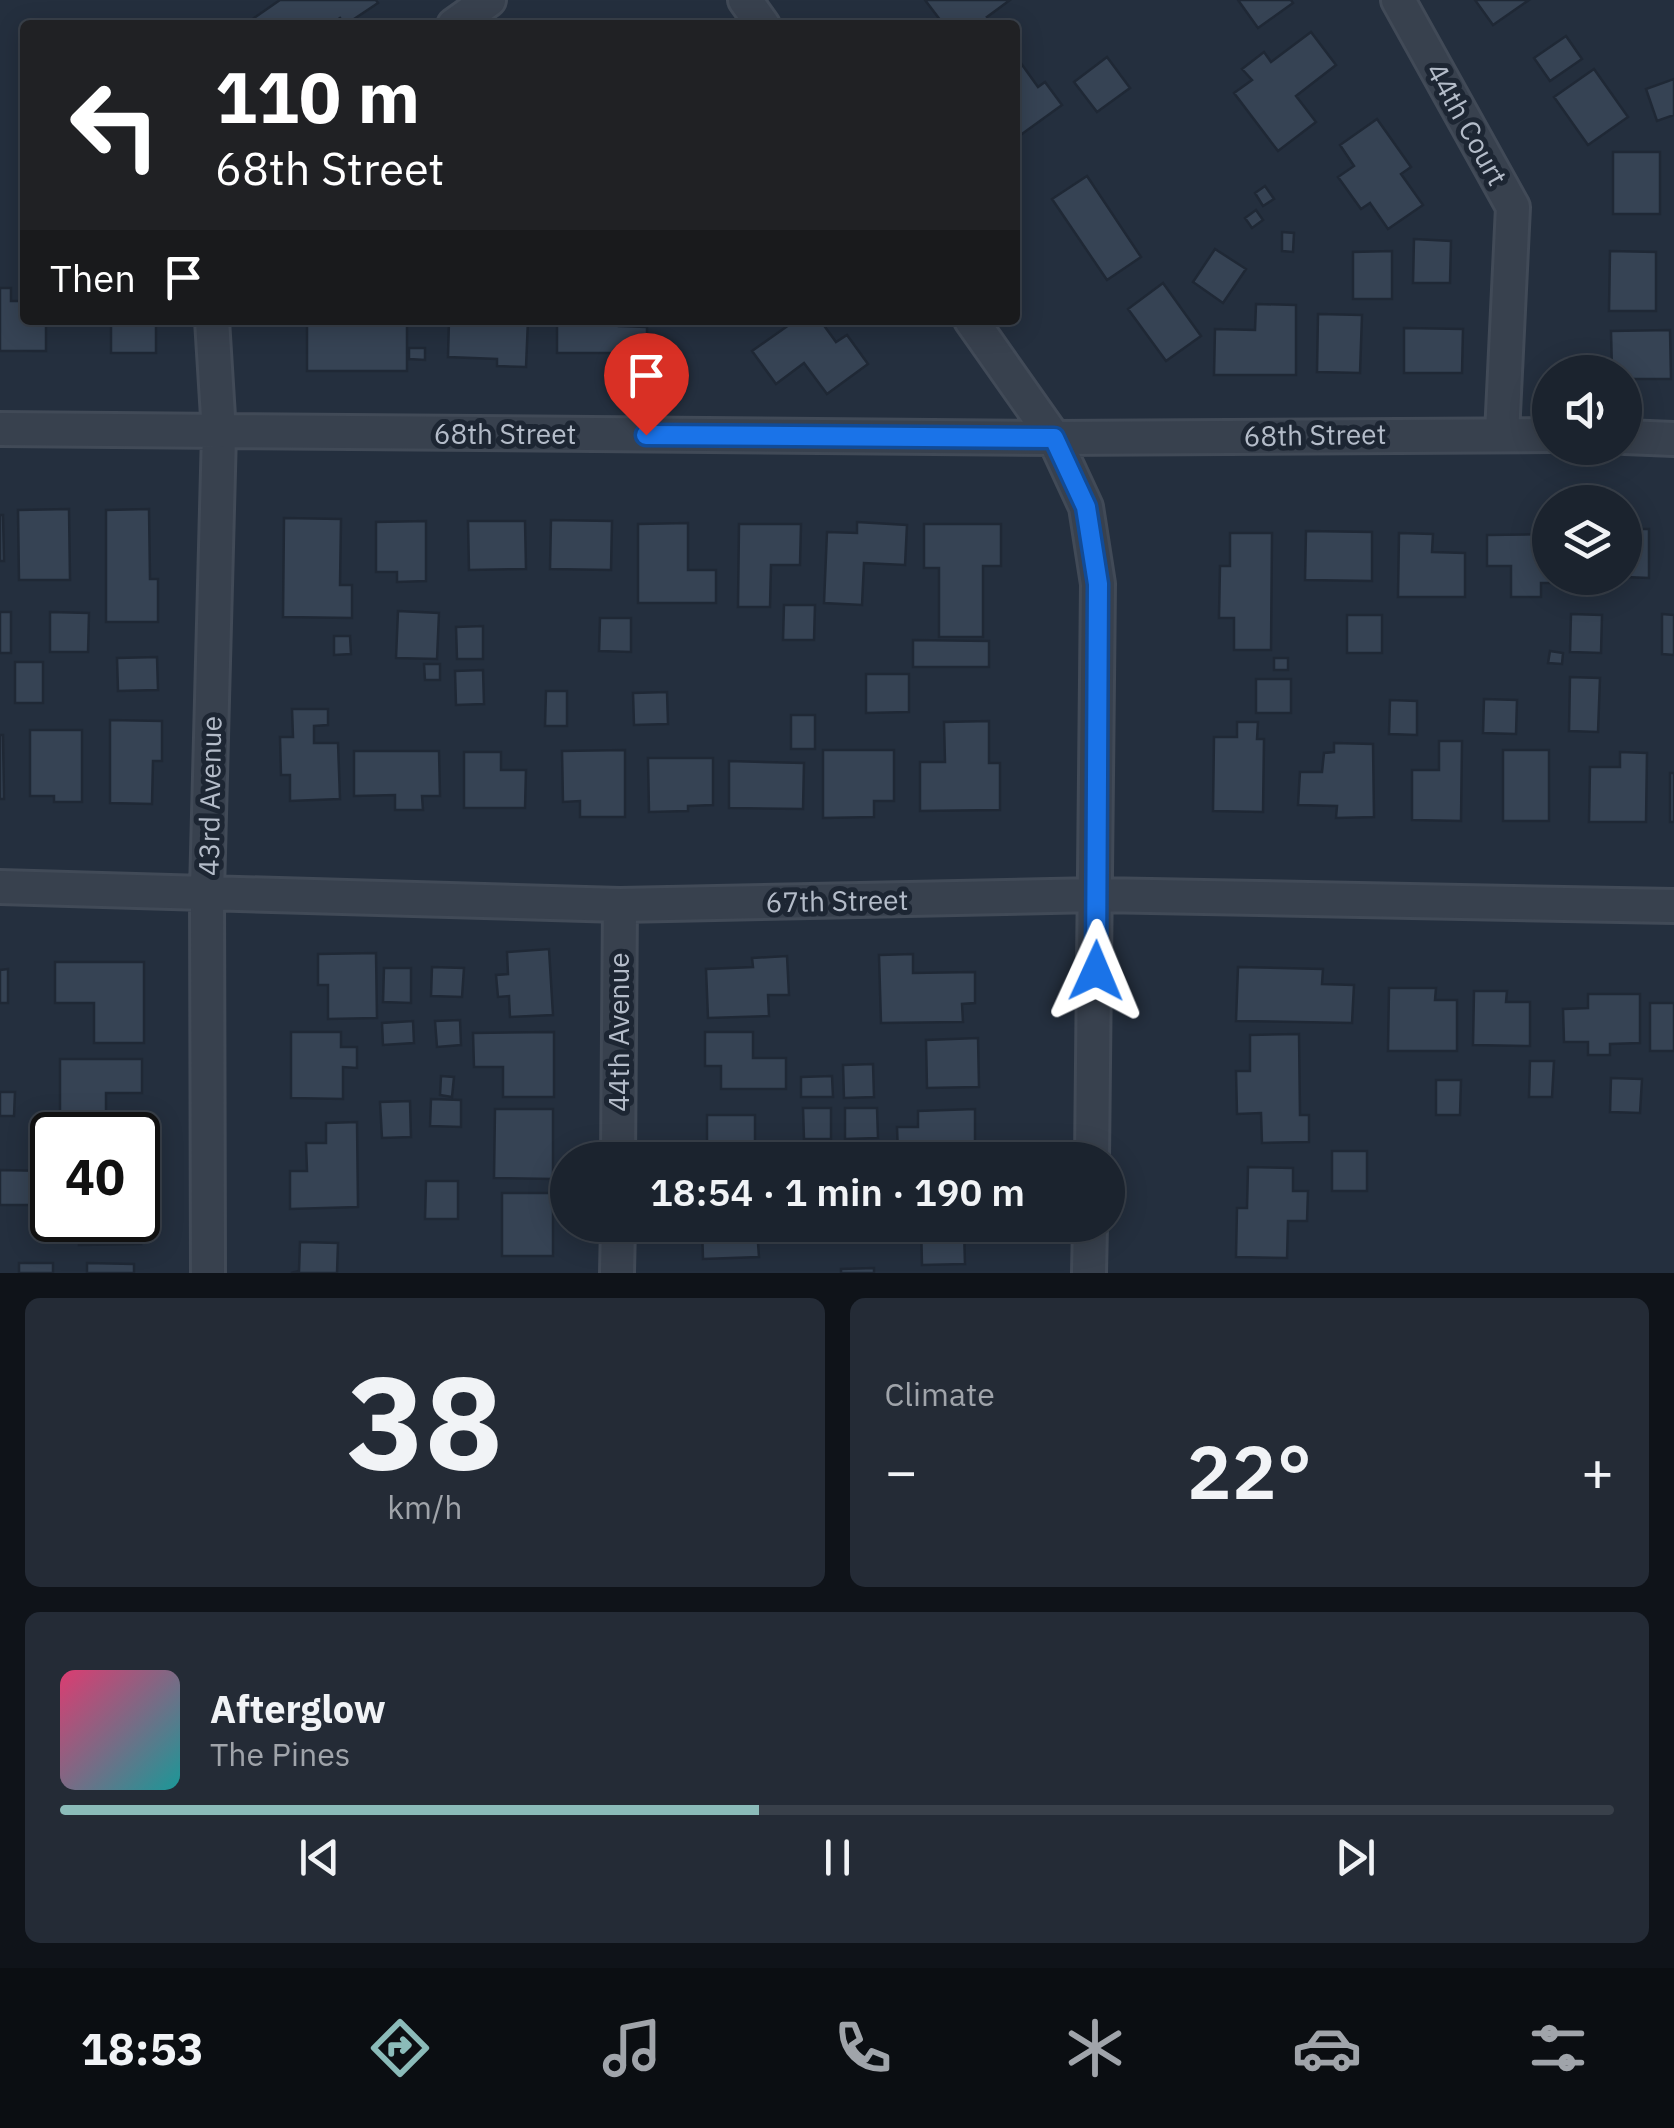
<!DOCTYPE html>
<html lang="en">
<head>
<meta charset="utf-8">
<style>
  body { margin:0; font-family:"IBM Plex Sans",sans-serif; background:#242b36; color:#f1f3f6; height:100vh; display:flex; flex-direction:column; font-size:38px; white-space:nowrap }
  * { box-sizing:border-box; margin:0 }
  p { font-size:32px; color:#a0a4aa }
  .icon { flex:none; width:55px; height:55px; fill:none; stroke:currentColor; stroke-width:2; stroke-linecap:round; stroke-linejoin:round }
  .map { position:relative; height:1273px; overflow:hidden }
  .panel { display:flex; flex-direction:column; gap:25px; padding:25px; background:#0f1319; flex:1 }
  .panel>* { flex:none }
  .top-card { position:absolute; left:20px; top:20px; width:1000px; height:305px; border-radius:10px; box-shadow:0 5px 25px #0003,0 0 0 2px #39404a; background:#202124; color:#fff; overflow:hidden }
  .controls { position:absolute; left:1532px; top:355px; display:grid; gap:20px }
  .controls a { display:grid; place-items:center; width:110px; height:110px; border-radius:50%; background:#1b232e; box-shadow:0 5px 25px #0003,0 0 0 2px #39404a; font-size:50px }
  .speed { position:absolute; left:30px; top:1112px; display:flex; gap:20px; font-size:50px; font-weight:700; text-align:center }
  .speed>* { display:grid; place-content:center; width:130px; height:130px; border-radius:50%; background:#1b232e; box-shadow:0 5px 25px #0003,0 0 0 2px #39404a; line-height:1 }
  .speed .limit { border:5px solid #111; border-radius:15px; background:#fff; color:#111 }
  .pin { position:absolute; display:grid; place-items:center; width:85px; height:85px; color:#fff; margin:-102px -42px; border-radius:50% 50% 50% 0; rotate:-45deg; box-shadow:0 0 10px #0007 }
  .pin .icon { rotate:45deg }
  .me { position:absolute; width:110px; margin:-55px; rotate:1deg; stroke-linejoin:round; filter:drop-shadow(0 0 8px #0008) }
  .turn { display:flex; align-items:center; gap:35px; height:210px; padding:0 30px; font-size:45px }
  .turn .icon { width:130px; height:130px; stroke-width:2.5 }
  .turn b { display:block; font-size:70px; line-height:85px }
  .then { display:flex; align-items:center; height:95px; padding:0 30px; background:#0003; gap:20px; font-size:38px }
  .big { font-size:75px; font-weight:600; line-height:1.1 }
  .panel .tile { flex:1; display:flex; flex-direction:column; justify-content:center; gap:15px; min-width:0; padding:0 35px; border-radius:15px; background:#242b36 }
  .panel .dial { align-items:center; gap:0 }
  .dial b { font-size:130px; line-height:1 }
  .song { display:flex; align-items:center; gap:30px }
  .cover { width:120px; height:120px; border-radius:15px; background:linear-gradient(135deg,hsl(340 70% 55%),hsl(180 70% 35%)) }
  .played { height:10px; border-radius:5px; background:linear-gradient(90deg,#8bbbb9 45%,#39404a 45%) }
  .keys { display:flex; justify-content:space-around; direction:ltr }
  .heat { display:flex; justify-content:space-between; align-items:center; font-size:55px; direction:ltr }
  .panel .tiles { flex:1; display:grid; gap:25px; grid-template-columns:1fr 1fr }
  .tile:last-child { grid-column:span 2 }
  .trip { position:absolute; left:550px; top:1142px; width:575px; height:100px; border-radius:50px; background:#1b232e; box-shadow:0 5px 25px #0003,0 0 0 2px #39404a; font-weight:600; line-height:100px; text-align:center }
  .tab-bar { display:flex; height:160px; justify-content:space-around; align-items:center; background:#0b0e12; color:#a0a4aa }
  .tab-bar .icon { width:70px; height:70px }
  .tab-bar .active { color:#8bbbb9 }
  .tab-bar b { font-size:45px; color:#f1f3f6 }
  .map>svg:first-child { display:block }
  .building { fill:#364354; stroke:#1f2835; stroke-width:2.5 }
  .lines { fill:none; stroke-linecap:round; stroke-linejoin:round }
  .minor-casing { stroke:#414a57; stroke-width:38 }
  .minor { stroke:#38414e; stroke-width:32 }
  .route-casing { stroke:#114b97; stroke-width:25 }
  .route { stroke:#1a73e8; stroke-width:18 }
  .labels { text-anchor:middle; stroke-width:10; stroke-linejoin:round; paint-order:stroke }
  .street-label { font-size:28px; fill:#b4bcc9; stroke:#1d2633 }
</style>
</head>
<body>
<div class="map">
<svg width="1674" height="1273" viewBox="0 0 1674 1273">
  <rect width="100%" height="100%" fill="#242f3e"/>
  <path class="building" d="M280 0H376L378 3 345 25 340 18 330 25H259L254 18Z
    M925 0H1010L987 17 994 25H944Z
    M1238 0H1291L1293 3 1258 28Z
    M1475 0H1529L1493 25Z
    M1311 32 1336 65 1296 96 1316 122 1278 151 1234 93 1252 80 1242 69 1264 52 1271 62Z
    M1566 36 1582 59 1550 81 1534 58Z
    M1015 55 1038 87 1045 82 1062 105 1015 139Z
    M1107 57 1130 88 1097 112 1074 82Z
    M1594 69 1628 117 1588 145 1554 97Z
    M1674 79V115L1657 121 1646 89Z
    M1377 119 1411 167 1401 174 1423 205 1388 229 1370 203 1361 209 1338 177 1354 166 1340 145Z
    M1613 152H1660V214H1613Z
    M1087 176 1141 257 1107 280 1052 199Z
    M1265 186 1274 199 1263 206 1255 193Z
    M1256 210 1263 220 1252 228 1245 218Z
    M1282 232 1294 233 1293 252 1282 251Z
    M1414 239 1451 241 1450 283H1413Z
    M1215 249 1246 269 1223 303 1193 282Z
    M1392 251V299H1353V252Z
    M1610 251 1656 252V311H1609Z
    M1163 283 1201 336 1166 361 1128 309Z
    M0 288H11V301H25V320H46V351H0Z
    M1256 304 1296 305V375H1214L1215 329 1255 330Z
    M1318 314 1362 315 1360 373 1317 372Z
    M156 320V353H111V321H96Z
    M449 320H528L526 367 497 366V359L448 357Z
    M557 320H619V326L647 327V367H613V353H557Z
    M796 320H820L836 342 847 335 868 364 827 394 804 363 776 384 752 351Z
    M307 325H407V371H307Z
    M1404 328 1463 329 1462 373H1404Z
    M1670 330 1671 379H1625V372H1612L1611 331Z
    M409 348H425V360L409 359Z
    M69 509 70 580H19L18 510Z
    M149 509 150 579H158V622H106V510Z
    M0 515H3L4 561H0Z
    M284 518 341 519 340 585H352V618L283 617Z
    M551 520 612 521 611 570 550 569Z
    M426 521V581L397 582V572H376V522Z
    M468 521H525L526 569 469 570Z
    M857 522 907 525 905 565 864 563 862 605 824 603 827 532 857 533Z
    M688 523V570H716V603H638V524Z
    M739 524H801L800 565H771L770 607H738Z
    M924 524H1001V566H983V637H939V568H924Z
    M1625 529H1649V578L1625 577Z
    M1306 531 1372 532V581L1305 580Z
    M1230 533H1272L1271 650H1234V618H1219L1220 566H1230Z
    M1399 533 1433 534 1432 552 1465 553V597H1398Z
    M1550 534V578H1555V583H1541V597H1511V566H1487V535Z
    M784 605H815L814 640H783Z
    M398 611 439 613 437 659 396 658Z
    M0 612H11V653H0Z
    M50 612 89 613 88 652H50Z
    M1571 614 1602 615 1601 653 1570 652Z
    M1662 614 1674 615V655L1662 654Z
    M1347 615H1382V653H1347Z
    M600 618H631V652L599 651Z
    M483 626V659H457L456 627Z
    M334 636H350L351 654 334 655Z
    M913 640 989 641V667H913Z
    M1550 651 1563 653 1562 664 1548 663Z
    M157 657 158 690 118 691 117 658Z
    M1274 658H1288V670H1274Z
    M15 662H43V703H15Z
    M424 664H440V680H425Z
    M483 670 484 704 456 705 455 671Z
    M866 674H909V712L866 713Z
    M1570 677 1600 678 1598 732 1569 731Z
    M1256 679H1291V713H1256Z
    M546 691H567V726H545Z
    M667 692 668 724 634 725 633 693Z
    M1484 699 1517 700 1516 734 1483 733Z
    M1390 700 1417 701V735L1389 734Z
    M292 709H328V725L314 726V743H338L340 799 290 801V775H281L280 737H293Z
    M791 715H815V749H791Z
    M110 720 162 721V761H153L152 804 110 803Z
    M989 721V763H1000V810L920 811V762H945L944 722Z
    M1237 722H1258L1257 739H1264L1263 812 1213 811 1214 737H1237Z
    M30 730H82V802H54V796H30Z
    M0 735H3L4 799H0Z
    M1439 741H1462L1461 821 1412 820V770H1439Z
    M1334 743 1373 744 1374 817 1336 818 1337 806 1298 805 1300 772H1322L1324 753 1334 752Z
    M625 750V817H580V801L563 802 562 751Z
    M823 750H894V801H874V817L823 818Z
    M1503 750H1549V821H1503Z
    M354 751H439L440 796H422L423 810H395V795L354 796Z
    M464 752H501V770H526L525 808H464Z
    M1620 752 1647 753 1646 822H1589L1590 767H1620Z
    M648 758H713V805L688 806V811L649 812Z
    M729 761 804 763 803 809 729 808Z
    M1670 773H1674V822H1670Z
    M549 949 553 1015 510 1017 509 996 498 997 496 975 508 974 507 952Z
    M376 953 377 1018 328 1019V985H318V954Z
    M913 954V973L975 972V1003L962 1004 963 1022 881 1023 879 955Z
    M787 956 789 995H768L769 1016 708 1018 706 969 753 967 752 958Z
    M55 962H144V1043H94V1003H55Z
    M432 967 464 968 462 997 431 996Z
    M1238 967 1323 969 1322 984 1354 985 1352 1023 1236 1021Z
    M384 968H411V1003L383 1002Z
    M8 969V1003H0V970Z
    M1389 988H1436L1435 1000H1457V1051H1388Z
    M1474 991H1507L1506 1002H1530V1046L1473 1045Z
    M1588 994H1640V1043L1610 1044V1055H1588V1042H1564L1563 1009 1588 1008Z
    M1650 1003H1674V1051H1650Z
    M460 1020 461 1045 437 1047 435 1021Z
    M413 1021 414 1043 383 1045 382 1023Z
    M291 1032H341V1047H357V1068L343 1067V1099L291 1098Z
    M554 1032V1097H503V1067H474L473 1033Z
    M705 1032H753V1058H786V1089H721V1066H705Z
    M1299 1034 1300 1115H1309V1142L1262 1143 1261 1113 1237 1114 1236 1071H1250V1035Z
    M978 1038 979 1087 927 1088 926 1040Z
    M60 1059H142V1093H106V1135H60Z
    M1530 1061H1554L1552 1097H1529Z
    M873 1064 874 1097 844 1098 843 1065Z
    M441 1076 454 1077 452 1097 440 1095Z
    M832 1076 833 1097H801V1077Z
    M1611 1078 1642 1079 1640 1113 1610 1112Z
    M1436 1080H1461L1460 1115H1436Z
    M0 1092H15L14 1116H0Z
    M431 1099 461 1100V1127L430 1126Z
    M410 1101 411 1137 382 1138 380 1102Z
    M803 1108H831V1139H804Z
    M845 1108H877L878 1138 845 1139Z
    M495 1109H553V1179L494 1178Z
    M975 1109V1151H964V1160H913V1155H898L897 1127H918V1111Z
    M707 1115H755V1160H707Z
    M357 1122 358 1207 290 1209V1171H307L306 1143H326V1123Z
    M1332 1151H1367V1191H1332Z
    M1248 1167 1293 1168V1191H1308L1307 1221H1288L1287 1258 1236 1257 1237 1208H1247Z
    M0 1170 48 1171 47 1205H0Z
    M426 1181H458V1219H425Z
    M502 1193H553V1256H502Z
    M138 1212 141 1244 79 1245 78 1220H138Z
    M772 1225 773 1229H757L759 1257 703 1259 702 1226Z
    M921 1225H972V1230H964L965 1264 922 1265Z
    M300 1242 338 1243 337 1273H291L299 1271Z
    M19 1263H53V1273H19Z
    M87 1263 134 1264V1273H87Z
    M874 1268V1273H841V1269Z"/>
  <g class="lines">
    <defs>
      <path id="minor" d="M745 0 763 25
        M1398 0 1513 207 1502 434
        M454 25 489 0
        M971 320 1054 438 1086 507 1098 584 1092 1160
        M0 429 1054 438 1550 435
        M1625 437 1674 439
        M0 887 620 905 1097 895 1674 906
        M618 1160 620 905
        M208 1273 207 891 219 433 212 320
        M617 1273 618 1225
        M1089 1273 1090 1225"/>
    </defs>
    <use href="#minor" class="minor-casing"/>
    <use href="#minor" class="minor"/>
  </g>
  <g class="lines">
    <defs>
      <path id="route" d="M646 435 1054 438 1086 507 1098 584 1096 971"/>
    </defs>
    <use href="#route" class="route-casing"/>
    <use href="#route" class="route"/>
  </g>
  <g class="labels">
    <g class="street-label">
      <text transform="translate(1467 124) rotate(61)" y="10">44th Court</text>
      <text x="505" y="444">68th Street</text>
      <text transform="translate(1315 435) rotate(-1)" y="10">68th Street</text>
      <text transform="translate(210 796) rotate(-89)" y="10">43rd Avenue</text>
      <text transform="translate(837 901) rotate(-1)" y="10">67th Street</text>
      <text transform="translate(619 1032) rotate(-90)" y="10">44th Avenue</text>
    </g>
  </g>
</svg>
<div class="controls">
<a><svg class="icon" aria-label="sound" viewBox="0 0 24 24"><path d="M4 9h4l5-4v14l-5-4H4zM17 9q2 3 0 6"/></svg></a>
<a><svg class="icon" aria-label="layers" viewBox="0 0 24 24"><path d="M12 4l9 5-9 5-9-5zM3 14l9 5 9-5"/></svg></a>
</div>
<div class="speed"><div class="limit">40</div></div>
<div class="pin" style="left:646px;top:435px;background:#d93025"><svg class="icon" aria-label="arrive" viewBox="0 0 24 24"><path d="M6 21V4h12l-3 4 3 4H6"/></svg></div>
<svg class="me" style="left:1096px;top:971px" viewBox="-20 -20 40 40"><path d="M0-17L14 15 0 8-14 15z" fill="#1a73e8" stroke="#fff" stroke-width="4"/></svg>
<div class="trip">18:54 · 1 min · 190 m</div>
<div class="top-card">
<div class="turn"><svg class="icon" aria-label="left" viewBox="0 0 24 24"><path d="M17 20v-9H6M10 6l-5 5 5 5"/></svg><div><b>110 m</b>68th Street</div></div>
<div class="then">Then<svg class="icon" aria-label="arrive" viewBox="0 0 24 24"><path d="M6 21V4h12l-3 4 3 4H6"/></svg></div>
</div>
</div>
<section class="panel">
<div class="tiles">
<div class="tile dial"><b>38</b><p>km/h</p></div>
<div class="tile"><p>Climate</p>
<div class="heat"><a>−</a><b class="big">22°</b><a>+</a></div>
</div>
<div class="tile">
<div class="song"><i class="cover"></i><div><b>Afterglow</b><p>The Pines</p></div></div>
<div class="played"></div>
<div class="keys"><svg class="icon" aria-label="previous" viewBox="0 0 24 24"><path d="M18 5L8 12l10 7zM5 5v14"/></svg><svg class="icon" aria-label="pause" viewBox="0 0 24 24"><path d="M8 5v14M16 5v14"/></svg><svg class="icon" aria-label="next" viewBox="0 0 24 24"><path d="M6 5l10 7-10 7zM19 5v14"/></svg></div>
</div>
</div>
</section>
<nav class="tab-bar">
<b>18:53</b>
<svg class="icon active" aria-label="directions" viewBox="0 0 24 24"><path d="M12 3l9 9-9 9-9-9zM9 14v-3h6M13 9l2 2-2 2"/></svg>
<svg class="icon" aria-label="music" viewBox="0 0 24 24"><path d="M9 18V5l10-2v13"/><circle cx="6" cy="18" r="3"/><circle cx="16" cy="16" r="3"/></svg>
<svg class="icon" aria-label="phone" viewBox="0 0 24 24"><path d="M5 4h4l2 5-3 2q2 4 5 5l2-3 5 2v4C11 20 4 13 5 4z"/></svg>
<svg class="icon" aria-label="climate" viewBox="0 0 24 24"><path d="M12 3v18M4 7l16 10M4 17L20 7"/></svg>
<svg class="icon" aria-label="car" viewBox="0 0 24 24"><path d="M5 17H2v-5l4-1 3-4h7l3 4 3 1v5h-3M9 17h6M6 11h13"/><circle cx="7" cy="17" r="2"/><circle cx="17" cy="17" r="2"/></svg>
<svg class="icon" aria-label="filters" viewBox="0 0 24 24"><path d="M4 7h16M4 17h16"/><circle cx="9" cy="7" r="2"/><circle cx="15" cy="17" r="2"/></svg>
</nav>
</body>
</html>
